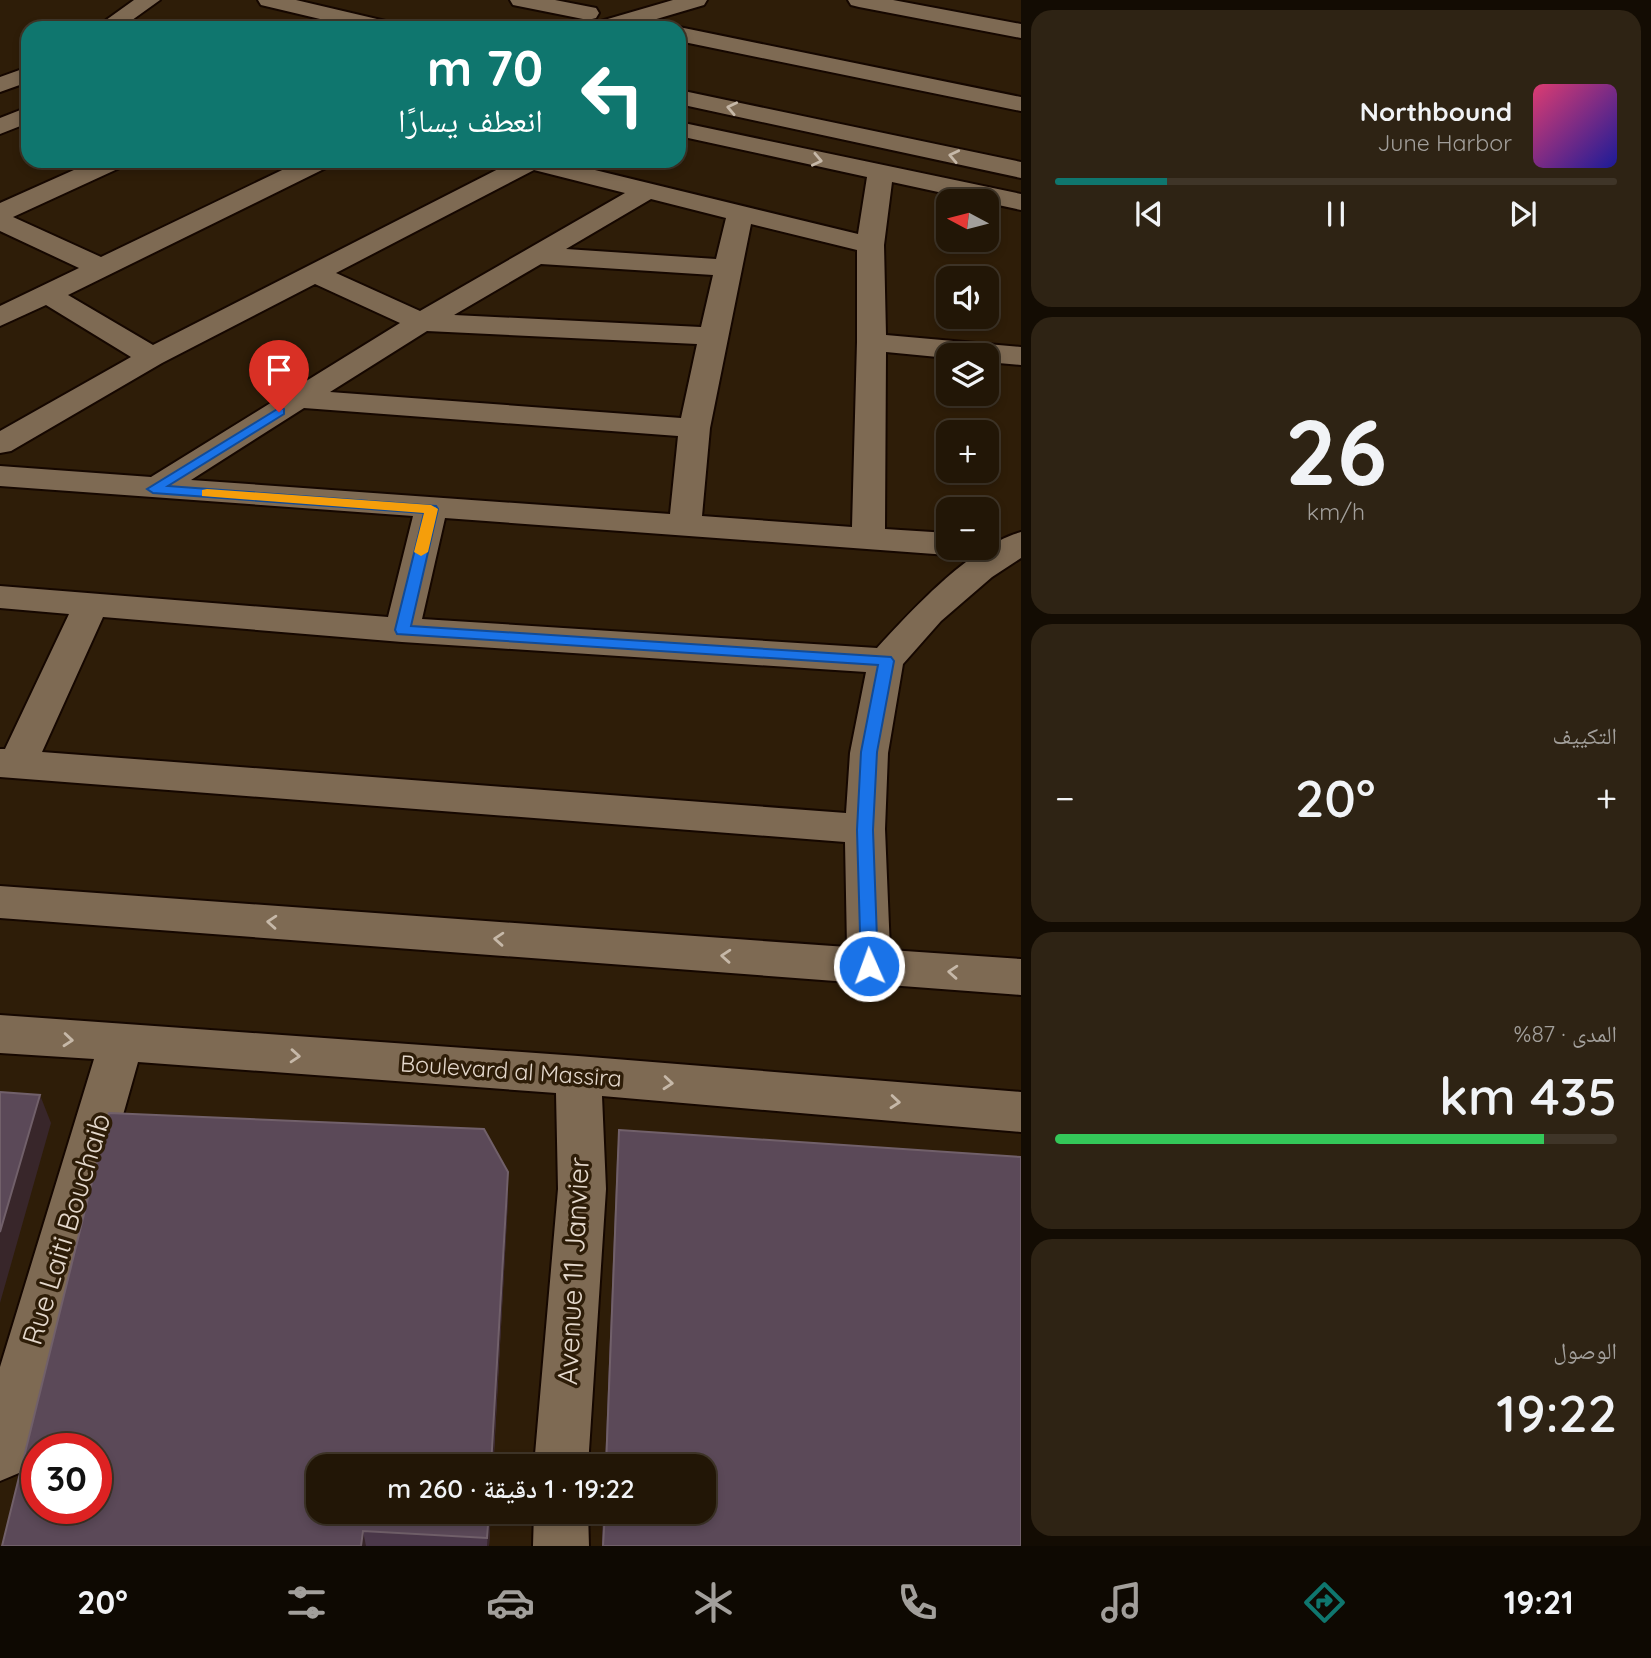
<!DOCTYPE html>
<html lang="ar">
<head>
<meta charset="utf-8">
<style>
  body { margin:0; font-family:Quicksand,"Noto Naskh Arabic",sans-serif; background:#2e2314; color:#f1f3f6; direction:rtl; height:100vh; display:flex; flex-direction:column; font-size:26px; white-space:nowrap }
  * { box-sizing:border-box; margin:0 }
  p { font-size:23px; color:#a29f9b }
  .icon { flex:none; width:38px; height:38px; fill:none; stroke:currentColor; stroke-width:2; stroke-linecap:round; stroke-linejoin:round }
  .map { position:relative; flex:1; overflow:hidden; direction:ltr }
  .drawer { display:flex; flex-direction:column; gap:10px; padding:10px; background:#130c03; width:630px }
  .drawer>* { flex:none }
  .top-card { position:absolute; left:21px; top:21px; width:665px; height:147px; border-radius:21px; box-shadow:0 4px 10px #0003,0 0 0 2px #3f3528; direction:rtl; background:#0f766e; color:#fff; overflow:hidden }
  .needle { width:46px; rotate:277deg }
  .tools { position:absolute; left:936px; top:189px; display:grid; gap:14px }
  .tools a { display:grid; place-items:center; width:63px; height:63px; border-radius:14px; background:#221606; box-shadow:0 4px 10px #0003,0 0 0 2px #3f3528; font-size:35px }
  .speed { position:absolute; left:21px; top:1433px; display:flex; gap:14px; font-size:35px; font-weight:700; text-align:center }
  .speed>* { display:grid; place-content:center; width:91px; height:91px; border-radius:50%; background:#221606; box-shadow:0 4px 10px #0003,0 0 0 2px #3f3528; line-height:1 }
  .speed .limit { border:10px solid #d22; background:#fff; color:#111 }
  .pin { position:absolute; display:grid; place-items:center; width:60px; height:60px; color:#fff; margin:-72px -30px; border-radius:50% 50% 50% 0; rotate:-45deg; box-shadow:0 0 7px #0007 }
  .pin .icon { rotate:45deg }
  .me { position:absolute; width:77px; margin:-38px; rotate:358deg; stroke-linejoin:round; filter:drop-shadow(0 0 5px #0008) }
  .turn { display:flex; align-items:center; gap:24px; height:147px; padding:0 28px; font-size:32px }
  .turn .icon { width:91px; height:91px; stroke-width:2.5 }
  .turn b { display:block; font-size:49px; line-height:60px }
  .big { font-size:52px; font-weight:600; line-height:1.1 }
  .drawer .card { flex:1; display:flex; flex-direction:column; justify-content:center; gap:10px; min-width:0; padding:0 24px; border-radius:21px; background:#2e2314 }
  .drawer .dial { align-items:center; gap:0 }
  .dial b { font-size:91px; line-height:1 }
  .song { display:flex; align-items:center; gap:21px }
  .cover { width:84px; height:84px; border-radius:10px; background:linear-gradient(135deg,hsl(340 70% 55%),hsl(240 70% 35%)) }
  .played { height:7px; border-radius:4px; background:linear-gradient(90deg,#0f766e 20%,#3f3528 20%) }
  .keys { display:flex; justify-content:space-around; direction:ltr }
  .heat { display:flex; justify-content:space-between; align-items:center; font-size:38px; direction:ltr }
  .charge { height:10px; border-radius:5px; background:linear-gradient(90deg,#34c759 87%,#3f3528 0) }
  .trip { position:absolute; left:306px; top:1454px; width:410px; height:70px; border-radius:21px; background:#221606; box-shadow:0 4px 10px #0003,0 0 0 2px #3f3528; font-weight:600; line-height:70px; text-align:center; direction:rtl }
  .tab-bar { display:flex; height:112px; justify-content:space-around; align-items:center; background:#0e0902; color:#a29f9b }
  .tab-bar .icon { width:49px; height:49px }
  .tab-bar .selected { color:#0f766e }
  .tab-bar b { font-size:32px; color:#f1f3f6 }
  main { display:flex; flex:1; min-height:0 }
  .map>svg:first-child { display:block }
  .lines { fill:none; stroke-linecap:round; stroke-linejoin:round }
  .minor-casing { stroke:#150700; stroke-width:4 }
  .minor { fill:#7e6a53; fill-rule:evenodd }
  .wall { fill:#4b384a }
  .shaded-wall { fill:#38262a }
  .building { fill:#5b4958; stroke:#71606a; stroke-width:2; fill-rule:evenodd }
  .oneway { stroke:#c6b8a8 }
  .route { fill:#1a73e8; stroke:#114b97; stroke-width:2 }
  .slow { fill:#f59e0b }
  .labels { text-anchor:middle; stroke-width:7; stroke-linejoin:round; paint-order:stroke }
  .street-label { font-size:23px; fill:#e5d9cd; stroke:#2e1d08 }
  .near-street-label { font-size:28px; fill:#e5d9cd; stroke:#2e1d08 }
</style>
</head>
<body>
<main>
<section class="drawer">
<div class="card">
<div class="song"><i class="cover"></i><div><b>Northbound</b><p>June Harbor</p></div></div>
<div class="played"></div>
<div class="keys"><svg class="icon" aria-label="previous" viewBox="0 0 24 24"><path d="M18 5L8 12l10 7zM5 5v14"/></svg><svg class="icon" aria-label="pause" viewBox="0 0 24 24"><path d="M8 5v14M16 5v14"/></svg><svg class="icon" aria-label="next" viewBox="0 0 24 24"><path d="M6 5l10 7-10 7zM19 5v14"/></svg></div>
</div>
<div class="card dial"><b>26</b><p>km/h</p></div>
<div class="card"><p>التكييف</p>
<div class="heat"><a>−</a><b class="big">20°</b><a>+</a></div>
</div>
<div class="card"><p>المدى · 87%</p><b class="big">435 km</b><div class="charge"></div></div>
<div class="card"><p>الوصول</p><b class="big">19:22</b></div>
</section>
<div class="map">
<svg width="1021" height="1546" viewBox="0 0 1021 1546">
  <rect width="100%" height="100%" fill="#2e1d08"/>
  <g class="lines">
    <defs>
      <path id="minor" d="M134 0H160L121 28H95Z
        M258 0H296L394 23 397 28H358L261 5Z
        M510 0H555L596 8 599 13 596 18 588 20 513 5Z
        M673 0H707L704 5 626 28H591L594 23Z
        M848 0H893L1021 24V38L859 7 851 5Z
        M679 27 1021 97V111L679 41V28H676Z
        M28 67V82L0 92V77Z
        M679 90 1021 162V178L679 104Z
        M28 107V123L0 134V118Z
        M679 122 1021 194V210L892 182 884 245 886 335 1021 347V365L987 362V355H948V358L886 352 885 529 948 533V548H962L960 552 948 555 445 518 422 619 877 648C912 610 970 546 1021 532V558L992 577 941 621 903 664 888 753 885 829 890 950 1021 959V995L0 918V886L847 947 845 842 0 777V749H5L69 614 0 608V586L388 617 413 516 0 486V466L151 477 400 323 315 284 162 363 11 451 0 453V431L131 357 46 305 0 326V306L79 268 0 231V203L94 161H128L124 166 13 217 101 257 301 161H334L330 166 68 295 153 345 514 161H558L858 234 867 177 679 136ZM534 170 625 193 420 311 336 273ZM651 199 726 218 716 259 566 249ZM751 224 857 250V342L852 527 702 516 710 428ZM541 264 713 275 701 327 454 315ZM427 331 697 344 681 418 330 392ZM304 408 678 436 670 514 191 480ZM103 617 402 642 866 672 850 753 846 813 42 752Z
        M0 1015 578 1056 1021 1092V1132L602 1096 606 1189 588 1466H534L558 1189 556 1093 138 1062 27 1454 19 1473 0 1481V1367L94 1059 0 1053Z
        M534 1512H588L589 1546H533Z"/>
    </defs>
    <use href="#minor" class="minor-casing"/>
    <use href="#minor" class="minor"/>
  </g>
  <path class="wall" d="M619 1130 1021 1546H602L603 1512H704V1466H605L617 1158Z
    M508 1199 489 1546H2Z"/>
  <path class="shaded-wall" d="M40 1095 51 1123 0 1303V1232Z
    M508 1172V1199L493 1466H491Z
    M489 1512H491L489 1546H487Z
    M363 1531 366 1546H361Z"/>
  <path class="building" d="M0 1092 40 1095 0 1232Z
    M109 1113 484 1129 508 1172 491 1466H318V1512H489L487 1538 363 1531 361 1546H2ZM37 1449H96V1508H37Z
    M619 1130 1021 1157V1546H603L605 1512H704V1466H606Z"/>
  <defs><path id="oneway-chevron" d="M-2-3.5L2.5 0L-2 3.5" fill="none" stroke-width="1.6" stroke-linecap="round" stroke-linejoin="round" transform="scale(1.75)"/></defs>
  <g class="oneway">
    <use href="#oneway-chevron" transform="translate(732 108) rotate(-168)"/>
    <use href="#oneway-chevron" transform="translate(954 156) rotate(-168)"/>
    <use href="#oneway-chevron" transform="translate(817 160) rotate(12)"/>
    <use href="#oneway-chevron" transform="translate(272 922) rotate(-176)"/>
    <use href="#oneway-chevron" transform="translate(499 939) rotate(-176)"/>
    <use href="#oneway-chevron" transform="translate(726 956) rotate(-176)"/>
    <use href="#oneway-chevron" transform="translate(953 972) rotate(-176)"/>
    <use href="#oneway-chevron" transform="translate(68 1040) rotate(5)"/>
    <use href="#oneway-chevron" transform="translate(295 1056) rotate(4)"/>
    <use href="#oneway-chevron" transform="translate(668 1083) rotate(5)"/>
    <use href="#oneway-chevron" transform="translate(895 1102) rotate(5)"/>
  </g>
  <path class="route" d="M279 408 284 409V414L168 486 436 506 438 509 411 626 891 657 894 661 877 752 873 830 878 966 876 971H863L861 966 857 830 861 752 878 665 397 634 395 630 424 513 153 493 147 489Z"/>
  <path class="slow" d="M207 489 431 505 438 509 428 552 421 556 414 552 424 513 202 496V490Z"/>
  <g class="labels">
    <g class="street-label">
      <text transform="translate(511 1071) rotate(4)" y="8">Boulevard al Massira</text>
    </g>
    <g class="near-street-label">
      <text transform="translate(66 1229) rotate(-73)" y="10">Rue Laiti Bouchaib</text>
      <text transform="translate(573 1271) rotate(-87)" y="10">Avenue 11 Janvier</text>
    </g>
  </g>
</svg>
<div class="tools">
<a><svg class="needle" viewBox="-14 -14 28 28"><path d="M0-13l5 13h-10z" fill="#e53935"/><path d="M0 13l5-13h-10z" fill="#a29f9b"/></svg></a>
<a><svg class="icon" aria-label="sound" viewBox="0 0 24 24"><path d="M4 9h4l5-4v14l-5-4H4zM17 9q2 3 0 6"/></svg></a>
<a><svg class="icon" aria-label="layers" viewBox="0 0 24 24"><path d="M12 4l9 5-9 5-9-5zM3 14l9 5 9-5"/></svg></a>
<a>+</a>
<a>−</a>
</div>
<div class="speed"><div class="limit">30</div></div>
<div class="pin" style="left:279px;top:412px;background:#d93025"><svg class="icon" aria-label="arrive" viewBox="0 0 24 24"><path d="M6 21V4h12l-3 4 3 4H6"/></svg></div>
<svg class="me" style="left:869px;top:966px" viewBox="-20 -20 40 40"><circle r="17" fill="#1a73e8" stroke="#fff" stroke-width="3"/><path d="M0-11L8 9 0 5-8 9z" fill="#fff"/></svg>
<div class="trip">19:22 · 1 دقيقة · 260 m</div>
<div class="top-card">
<div class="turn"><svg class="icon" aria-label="left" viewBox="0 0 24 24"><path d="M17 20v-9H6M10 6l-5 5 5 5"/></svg><div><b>70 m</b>انعطف يسارًا</div></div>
</div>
</div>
</main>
<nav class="tab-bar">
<b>19:21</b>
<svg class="icon selected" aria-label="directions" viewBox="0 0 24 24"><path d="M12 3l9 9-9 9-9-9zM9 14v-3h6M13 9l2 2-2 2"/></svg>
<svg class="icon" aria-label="music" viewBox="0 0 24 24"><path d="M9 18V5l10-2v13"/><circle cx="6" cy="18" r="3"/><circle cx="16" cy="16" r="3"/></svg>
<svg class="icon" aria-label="phone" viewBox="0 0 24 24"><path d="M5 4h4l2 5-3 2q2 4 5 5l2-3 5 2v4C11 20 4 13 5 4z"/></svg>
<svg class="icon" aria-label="climate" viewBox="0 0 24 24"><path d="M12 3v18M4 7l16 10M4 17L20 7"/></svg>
<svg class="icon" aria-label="car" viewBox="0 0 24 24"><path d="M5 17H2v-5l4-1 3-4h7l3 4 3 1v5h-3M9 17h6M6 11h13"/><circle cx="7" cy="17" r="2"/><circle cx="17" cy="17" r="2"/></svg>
<svg class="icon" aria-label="filters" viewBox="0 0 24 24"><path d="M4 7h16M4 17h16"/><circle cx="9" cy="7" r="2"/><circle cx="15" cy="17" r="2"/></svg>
<b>20°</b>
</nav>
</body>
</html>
